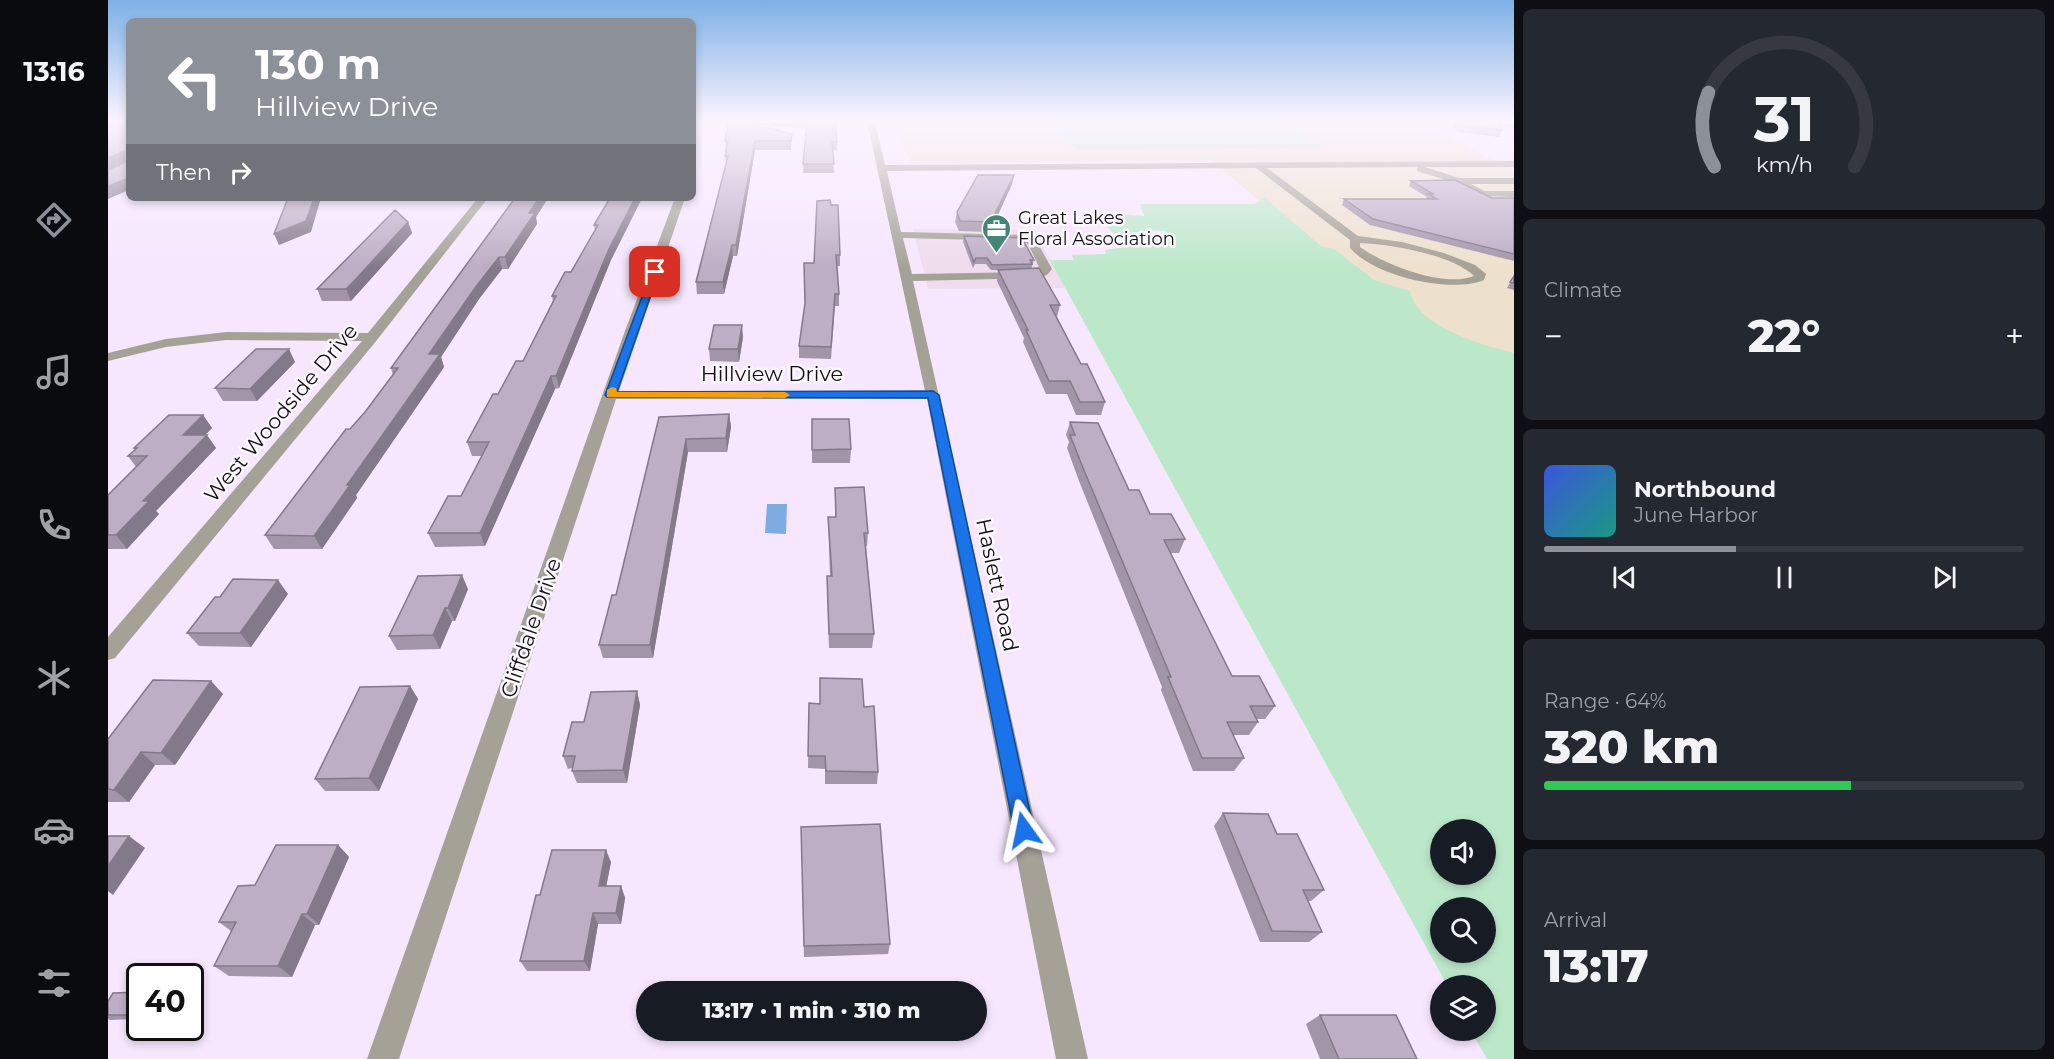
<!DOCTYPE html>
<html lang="en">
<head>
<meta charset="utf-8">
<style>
  body { margin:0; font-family:Montserrat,sans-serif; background:#242831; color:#f1f3f6; height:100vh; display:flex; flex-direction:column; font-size:22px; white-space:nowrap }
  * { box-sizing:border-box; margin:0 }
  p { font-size:20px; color:#9ea1a6 }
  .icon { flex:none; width:33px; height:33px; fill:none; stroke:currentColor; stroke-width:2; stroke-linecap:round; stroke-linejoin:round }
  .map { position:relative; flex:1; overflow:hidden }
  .details { display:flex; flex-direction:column; gap:9px; padding:9px; background:#0d0f14; width:540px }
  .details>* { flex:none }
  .top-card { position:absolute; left:18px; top:18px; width:570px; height:183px; border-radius:9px; box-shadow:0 3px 9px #0003; background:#8c9099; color:#fff; overflow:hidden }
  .buttons { position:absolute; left:1322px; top:819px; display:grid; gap:12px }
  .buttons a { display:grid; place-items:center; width:66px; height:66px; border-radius:50%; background:#171b24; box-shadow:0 3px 9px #0003; font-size:30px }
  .speed { position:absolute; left:18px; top:963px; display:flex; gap:12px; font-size:30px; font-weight:700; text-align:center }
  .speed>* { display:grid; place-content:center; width:78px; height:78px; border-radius:50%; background:#171b24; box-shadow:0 3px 9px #0003; line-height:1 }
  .speed .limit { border:3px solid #111; border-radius:9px; background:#fff; color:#111 }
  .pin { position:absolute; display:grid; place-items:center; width:51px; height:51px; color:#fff; margin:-26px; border-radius:12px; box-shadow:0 3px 9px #0006 }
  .me { position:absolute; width:66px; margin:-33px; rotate:348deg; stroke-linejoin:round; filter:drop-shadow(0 0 4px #0008) }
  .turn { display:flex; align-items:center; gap:21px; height:126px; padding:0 30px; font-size:27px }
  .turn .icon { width:78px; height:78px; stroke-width:2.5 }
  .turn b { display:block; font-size:42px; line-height:51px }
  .then { display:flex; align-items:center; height:57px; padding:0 30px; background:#0003; gap:12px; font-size:22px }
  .big { font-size:45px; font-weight:800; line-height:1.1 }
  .details .widget { flex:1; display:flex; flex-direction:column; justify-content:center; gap:9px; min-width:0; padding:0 21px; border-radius:9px; background:#242831 }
  .details .dial { align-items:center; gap:0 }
  .dial svg { height:156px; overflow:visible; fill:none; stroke:#363941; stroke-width:7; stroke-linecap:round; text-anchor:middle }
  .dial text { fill:#f1f3f6; stroke:none }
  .song { display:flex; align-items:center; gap:18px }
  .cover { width:72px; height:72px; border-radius:9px; background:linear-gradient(135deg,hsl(230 70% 55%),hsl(170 70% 35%)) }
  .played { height:6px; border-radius:3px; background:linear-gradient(90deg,#8c9099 40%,#363941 40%) }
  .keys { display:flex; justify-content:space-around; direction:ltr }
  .heat { display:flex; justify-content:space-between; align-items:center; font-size:33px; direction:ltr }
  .charge { height:9px; border-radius:4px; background:linear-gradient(90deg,#34c759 64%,#363941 0) }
  .trip { position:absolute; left:528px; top:981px; width:351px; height:60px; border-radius:30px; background:#171b24; box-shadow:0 3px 9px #0003; font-weight:800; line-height:60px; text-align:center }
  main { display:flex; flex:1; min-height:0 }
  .menu { display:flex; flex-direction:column; width:108px; justify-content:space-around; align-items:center; background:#090b0e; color:#9ea1a6 }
  .menu .icon { width:42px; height:42px }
  .menu .current { color:#8c9099 }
  .menu b { font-size:27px; color:#f1f3f6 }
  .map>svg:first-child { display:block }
  .commercial { fill:#efdced }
  .education { fill:#ede1cd }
  .green { fill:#bce8ca; fill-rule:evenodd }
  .water { fill:#7eabe2 }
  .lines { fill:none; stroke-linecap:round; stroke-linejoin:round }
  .minor { fill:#a6a196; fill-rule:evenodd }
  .wall { fill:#a395a9 }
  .shaded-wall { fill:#84798a }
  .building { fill:#bdadc5; stroke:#84798a; stroke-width:1.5 }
  .route { fill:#1a73e8; stroke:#114b97; stroke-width:1.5 }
  .slow { fill:#f59e0b }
  .labels { text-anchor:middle; stroke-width:5; stroke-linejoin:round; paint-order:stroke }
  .far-poi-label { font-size:18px; fill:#130d15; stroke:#fcf9fe; text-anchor:start }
  .street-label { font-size:21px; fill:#130d15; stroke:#fcf9fe }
</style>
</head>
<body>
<main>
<nav class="menu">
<b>13:16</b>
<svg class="icon current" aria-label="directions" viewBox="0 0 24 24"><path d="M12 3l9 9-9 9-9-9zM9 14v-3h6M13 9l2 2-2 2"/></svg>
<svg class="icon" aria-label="music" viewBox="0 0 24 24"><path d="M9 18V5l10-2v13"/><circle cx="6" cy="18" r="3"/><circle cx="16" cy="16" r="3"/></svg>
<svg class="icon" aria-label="phone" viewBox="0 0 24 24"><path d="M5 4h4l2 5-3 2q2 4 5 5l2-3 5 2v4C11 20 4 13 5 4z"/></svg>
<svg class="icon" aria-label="climate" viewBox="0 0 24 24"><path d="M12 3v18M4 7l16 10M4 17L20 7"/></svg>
<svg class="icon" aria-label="car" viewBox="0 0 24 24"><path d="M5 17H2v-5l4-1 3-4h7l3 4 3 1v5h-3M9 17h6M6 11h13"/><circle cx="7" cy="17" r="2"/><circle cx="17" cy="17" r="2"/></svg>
<svg class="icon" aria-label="filters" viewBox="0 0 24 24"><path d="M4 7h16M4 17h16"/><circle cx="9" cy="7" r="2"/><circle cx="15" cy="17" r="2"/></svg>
</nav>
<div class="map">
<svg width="1406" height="1059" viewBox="0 0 1406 1059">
  <rect width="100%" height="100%" fill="#f6e6fe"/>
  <path class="commercial" d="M805 229 926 230 958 288 820 289Z"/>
  <path class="education" d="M782 121H1305L1406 170V377L1386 361H1340L1103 160 804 164Z"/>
  <path class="green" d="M942 121H1171L1215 147 968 150Z
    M1157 198 1213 246 1226 249 1266 280 1302 291C1308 327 1375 345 1406 353V1059H1379L1363 1031 1377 1030V986L1339 985 942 260H966L964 255 998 254 997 250 1043 243 1060 236 1057 231C1039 229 1023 235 1006 234L991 218 993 213 1036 216 1032 204H1146ZM1332 830H1377V874H1332ZM1332 908H1377V952H1332Z"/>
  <path class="water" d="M659 504H679L678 534 657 533Z"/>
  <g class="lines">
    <path class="minor" d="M759 121H767L777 165 1406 161V167H1316L1352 178H1406V184H1363L1377 191H1406V197L1372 196 1348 183 1309 171V167L1159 168 1250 236 1294 242 1336 253 1367 265 1378 274 1376 280C1342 294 1266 276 1242 248V240L1148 168 779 171 793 232 916 235 928 240 944 269 939 275 926 278 805 281 980 1059H948L819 399H508L291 1059H259L517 331 567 198H577L511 391H817ZM795 238 914 241 920 244 932 269 926 272 804 274ZM1252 243C1283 244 1345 255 1366 276 1336 288 1277 265 1252 247Z
      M1373 121 1406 124V128L1377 123Z
      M370 198H380L269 340 7 658 0 660V637L254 341 118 340 58 347 0 361V353L58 339 118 332 260 333Z"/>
  </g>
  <path class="wall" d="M615 121H727L729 142V150H724L726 173H695L698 129 645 124 684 134 683 150H647L629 256H625L616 294H589L588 282 618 165 617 156 618 150 617 141 621 121Z
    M1342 121H1390L1395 130 1391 137 1349 132Z
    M906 175 904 184 882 232 851 231 847 222 849 212Z
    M1303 181 1384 198H1406V261L1262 225 1234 205 1236 199H1318L1319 197 1301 186Z
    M407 198H440L428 217 429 224 400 269H394L371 299 333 357 336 367 248 495 249 498 214 549H166L157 535 242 429 257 412 285 375 283 368Z
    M500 198H534L503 260 451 388 447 389 377 546 327 547 320 533 353 496 374 456H364L359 442 390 394 415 361 445 301 444 296 463 272 487 230 486 225 501 200Z
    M709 201 732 255V266H729L731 294V306H727L723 359 691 358V346L706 263Z
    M300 222 304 233 243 301H214L209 289Z
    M856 236 926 260 923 269 952 305 949 317 973 364 997 402 993 415H968L959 394H938L915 342 916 338 889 281 890 270H883L878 264H867L865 268 855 242Z
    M1406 276V290L1399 288Z
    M635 337 631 362 602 361 601 349Z
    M187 362 149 401H115L107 388Z
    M621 414 623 427 619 452H580L545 658H495L491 645 508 595 551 417Z
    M95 415 104 428 97 435 108 448 48 511 51 514 19 549H0V495L28 467 20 456 27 450 26 448Z
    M704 419 743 449 742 463H704Z
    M962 422 1042 514 1077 539 1071 553H1063L1124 676 1167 706 1157 719H1149L1150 722 1141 735H1125L1136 758 1126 771H1085L1053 690 1054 687 971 481 959 448 961 442 958 435Z
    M727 488 760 533 759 546H758L766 634 764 648H721L719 590V576H722L720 517H727Z
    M360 589 347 621H344L332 649 289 650 281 636Z
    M180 594 143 647 91 646 79 633Z
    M302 686 310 699 271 791H217L207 779Z
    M529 691 532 705 519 783H469L464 771V768L460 769 455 756 476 722Z
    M115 694 67 765H47L21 802H0V739Z
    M701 703 756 707 770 772 769 784H717V769L700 768Z
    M1115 813 1169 834 1216 890 1203 901H1200L1214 932 1201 942H1152L1106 826Z
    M693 827 782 944 780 954 696 957Z
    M230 845 241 857 211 925H207L184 977 121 976 106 966 123 931 111 922 147 885Z
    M503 862 498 886H513L517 898 513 924H490L482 971H419L412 961 432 895Z
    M32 992V1013L28 1019 2 1020 0 1019V1001Z
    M1212 1015 1309 1059H1212L1198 1024Z"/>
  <path class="shaded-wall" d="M647 141V150L629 256 628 245Z
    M16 151 21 159 0 170V158Z
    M906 175 904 184 882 232 883 222Z
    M21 178V190L0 199V186Z
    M206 198H213L203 232 171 245 166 234Z
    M431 198H440L428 217 429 224 400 269 397 257 421 213Z
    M527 198H534L503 260 451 388 448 376 501 249Z
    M300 222 304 233 243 301 238 289Z
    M624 245 625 256 616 294 615 282Z
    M391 257 394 269 371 299 333 357 336 367 248 495 249 498 214 549 206 536 321 354 367 288Z
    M634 325 635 337 631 362 630 349Z
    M181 349 187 362 149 401 142 389Z
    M443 376 447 389 377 546 372 533Z
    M621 414 623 427 619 452 618 438Z
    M95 415 104 428 84 448 75 435Z
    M99 435 108 448 48 511 51 514 19 549 8 535 35 501Z
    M578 439 580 452 545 658 542 645Z
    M354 575 360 589 347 621 340 608Z
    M170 580 180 594 143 647 132 633Z
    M337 608 344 621 332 649 325 635Z
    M103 681 115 694 67 765 53 753Z
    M302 686 310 699 271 791 261 778Z
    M529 691 532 705 519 783 515 770Z
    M33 752 47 765 21 802 6 790Z
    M21 836 37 848 5 895 0 891V866Z
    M230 845 241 857 211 925 199 914Z
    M498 850 503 862 496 898 491 886Z
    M513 886 517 898 513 924 508 913Z
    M485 913 490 924 482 971 476 961Z
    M194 914 207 925 184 977 170 966Z
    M32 992V1013L28 1019 19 1015Z"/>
  <path class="building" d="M0 121H21V178L0 186V170L17 162 16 151 0 158Z
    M621 121H633L684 134 683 141H647L628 245H624L615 282H588L620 156H617L620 141H617Z
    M689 121H727L729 142H724L726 164H695L699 122Z
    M1350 121H1390L1395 130 1352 125Z
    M870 175H906L883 222 852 221 849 212Z
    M1347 180 1384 198H1406V254L1265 219 1236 199H1329L1320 194H1325L1303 181Z
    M180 198H206L198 221 166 234Z
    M407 198H431L421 213H427L397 257H391L367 288 321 354H332L239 485H242L206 536 157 535 238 429H242L257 412 290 368H283Z
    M502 198H527L501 249 448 376H443L372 533H320L340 496H353L381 442H359L385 394H390L408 361H415L448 296H444L457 272H463L490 225H486Z
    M722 200 723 205H730L732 255H728L731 294H727L723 347 691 346 697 303 696 263H706L709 201Z
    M287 210 300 222 248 279 238 289H209Z
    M856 236 914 238 926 260H922L924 264 884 265 879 258H868L866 262Z
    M931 268 952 305H942L973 364H979L997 402H972L962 381H941L918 330H920L890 270Z
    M1406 276V283L1402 282Z
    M606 325H634L630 349H601Z
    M148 349H181L142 389 107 388Z
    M621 414 618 438 578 439 542 645H491L504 595H508L551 417Z
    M61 415H95L75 435H99L35 501H41L8 535H0V495L39 456H20L29 448H26Z
    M704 419H741L743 449 704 450Z
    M962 422 990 423 1021 490H1031L1042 514H1063L1077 539 1056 540 1124 676H1151L1167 706H1142L1150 722H1119L1136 758H1094L1060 677H1063L975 468 962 435H967Z
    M756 487 760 533H756L766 634H721L719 576H724L720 517H728L727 488Z
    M354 575 340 608H337L325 635 281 636 310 576Z
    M125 579 170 580 132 633H79L107 597H112Z
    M712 678 754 679 756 707 766 706 770 772 718 771 717 756H700L701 703 712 704Z
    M45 680 103 681 53 753 33 752 6 790 0 789V739Z
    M302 686 261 778 207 779 252 687Z
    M529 691 515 770 464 771 467 756H455L464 722H476L483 692Z
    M1115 813 1160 814 1169 834H1189L1216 890H1195L1214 932 1164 931Z
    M772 824 782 944 696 946 693 827Z
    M0 836H21L0 866Z
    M168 845H230L199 914H194L170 966H106L128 922H111L130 886 147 885Z
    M444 850H498L491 886H513L508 913H485L476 961H412L428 895H432Z
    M31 992 19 1015H0V1001L5 993Z
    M1212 1015H1288L1309 1059H1231Z"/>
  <linearGradient id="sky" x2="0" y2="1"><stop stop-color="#7db0e6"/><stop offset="0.45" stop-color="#fbf4ff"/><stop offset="1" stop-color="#fbf4ff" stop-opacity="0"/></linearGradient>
  <rect width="1406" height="269" fill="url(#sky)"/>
  <path class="route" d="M544 270 551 272 509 392 825 391 831 395 926 830 923 837 916 839 909 837 906 830 820 398 499 397 497 395Z"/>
  <path class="slow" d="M504 387 508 388 509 392H677L682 395 677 398 499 397V390Z"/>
  <defs>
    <symbol id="office-pin" viewBox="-11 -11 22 30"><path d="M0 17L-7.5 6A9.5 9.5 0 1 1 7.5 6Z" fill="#438677" stroke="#fcf9fe"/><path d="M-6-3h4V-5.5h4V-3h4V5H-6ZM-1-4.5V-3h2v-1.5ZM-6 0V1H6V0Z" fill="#fff"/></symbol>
  </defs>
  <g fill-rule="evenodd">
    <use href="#office-pin" x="872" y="212" width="33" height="45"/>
  </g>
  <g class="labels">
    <g class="far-poi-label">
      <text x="910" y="224">Great Lakes<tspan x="910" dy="21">Floral Association</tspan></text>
    </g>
    <g class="street-label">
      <text x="664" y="381">Hillview Drive</text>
      <text transform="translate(173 413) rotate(-50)" y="7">West Woodside Drive</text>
      <text transform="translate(889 585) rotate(78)" y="7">Haslett Road</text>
      <text transform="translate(423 628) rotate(-71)" y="7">Cliffdale Drive</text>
    </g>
  </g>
</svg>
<div class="buttons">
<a><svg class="icon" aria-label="sound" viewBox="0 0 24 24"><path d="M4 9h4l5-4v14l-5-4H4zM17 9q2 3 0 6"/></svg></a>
<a><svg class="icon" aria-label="search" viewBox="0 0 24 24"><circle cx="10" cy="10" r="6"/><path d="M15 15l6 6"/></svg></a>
<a><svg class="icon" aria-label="layers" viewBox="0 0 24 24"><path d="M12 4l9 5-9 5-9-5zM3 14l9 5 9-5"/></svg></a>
</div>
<div class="speed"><div class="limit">40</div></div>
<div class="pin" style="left:547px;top:272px;background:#d93025"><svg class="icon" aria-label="arrive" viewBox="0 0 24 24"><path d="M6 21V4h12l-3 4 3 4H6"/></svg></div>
<svg class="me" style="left:916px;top:830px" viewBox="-20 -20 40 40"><path d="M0-17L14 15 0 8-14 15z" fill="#1a73e8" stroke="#fff" stroke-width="4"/></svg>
<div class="trip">13:17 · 1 min · 310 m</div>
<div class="top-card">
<div class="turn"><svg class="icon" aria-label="left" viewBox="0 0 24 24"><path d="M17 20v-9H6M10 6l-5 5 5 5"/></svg><div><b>130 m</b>Hillview Drive</div></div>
<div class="then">Then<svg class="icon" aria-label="right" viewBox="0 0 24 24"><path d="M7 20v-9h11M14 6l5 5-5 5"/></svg></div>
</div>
</div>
<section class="details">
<div class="widget dial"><svg viewBox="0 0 100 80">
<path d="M14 69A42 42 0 1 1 86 69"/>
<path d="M14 69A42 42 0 0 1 11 31" stroke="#8c9099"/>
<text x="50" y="56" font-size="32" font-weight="700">31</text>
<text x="50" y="72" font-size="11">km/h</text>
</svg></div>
<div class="widget"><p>Climate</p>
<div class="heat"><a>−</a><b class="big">22°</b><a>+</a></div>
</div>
<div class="widget">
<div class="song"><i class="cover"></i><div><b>Northbound</b><p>June Harbor</p></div></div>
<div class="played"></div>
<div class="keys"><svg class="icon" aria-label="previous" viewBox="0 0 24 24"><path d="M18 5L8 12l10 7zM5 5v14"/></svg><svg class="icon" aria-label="pause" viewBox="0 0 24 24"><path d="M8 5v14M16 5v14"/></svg><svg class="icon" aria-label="next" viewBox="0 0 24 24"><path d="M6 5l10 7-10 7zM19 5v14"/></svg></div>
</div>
<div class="widget"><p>Range · 64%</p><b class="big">320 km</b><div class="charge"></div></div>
<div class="widget"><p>Arrival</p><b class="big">13:17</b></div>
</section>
</main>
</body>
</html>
